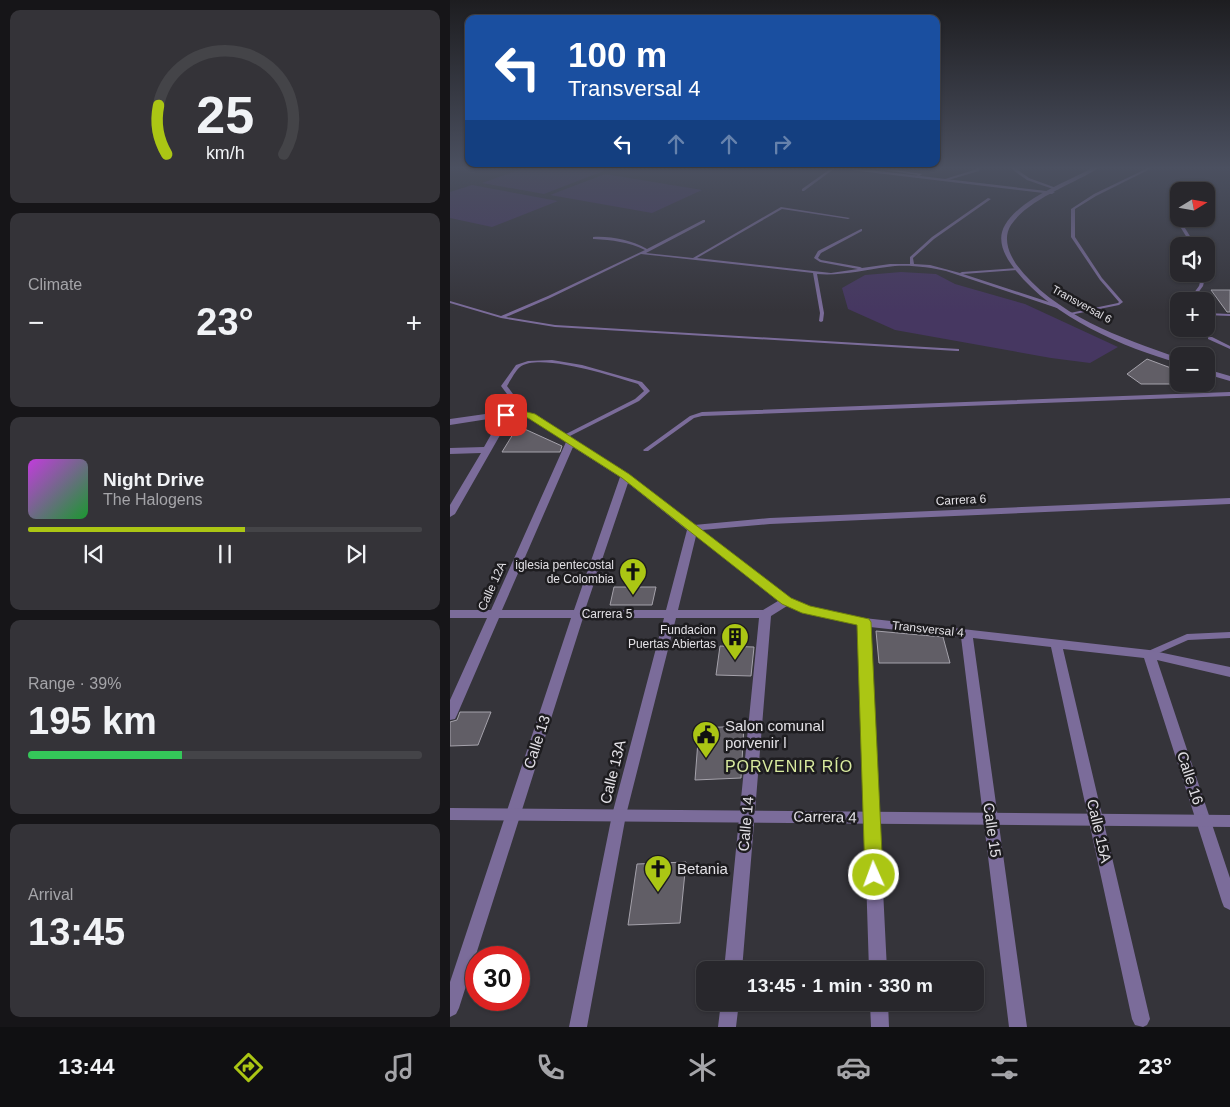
<!DOCTYPE html>
<html lang="en">
<head>
<meta charset="utf-8">
<style>
  body { margin:0; font-family:Arial,sans-serif; background:#343338; color:#f1f3f6; height:100vh; display:flex; flex-direction:column; font-size:19px; white-space:nowrap }
  * { box-sizing:border-box; margin:0 }
  p { font-size:16px; color:#a5a5a9 }
  .icon { flex:none; width:28px; height:28px; fill:none; stroke:currentColor; stroke-width:2; stroke-linecap:round; stroke-linejoin:round }
  .map { position:relative; flex:1; overflow:hidden }
  .side { display:flex; flex-direction:column; gap:10px; padding:10px; background:#161518; width:450px }
  .side>* { flex:none }
  .guide { position:absolute; left:15px; top:15px; width:475px; height:152px; border-radius:10px; box-shadow:0 1px 4px #0004,0 0 0 1px #444448; background:#1a4fa0; color:#fff; overflow:hidden }
  .needle { width:32px; rotate:79deg }
  .controls { position:absolute; left:720px; top:182px; display:grid; gap:10px }
  .controls a { display:grid; place-items:center; width:45px; height:45px; border-radius:10px; background:#28272c; box-shadow:0 1px 4px #0004,0 0 0 1px #444448; font-size:25px }
  .speed { position:absolute; left:15px; top:946px; display:flex; gap:10px; font-size:25px; font-weight:700; text-align:center }
  .speed>* { display:grid; place-content:center; width:65px; height:65px; border-radius:50%; background:#28272c; box-shadow:0 1px 4px #0004,0 0 0 1px #444448; line-height:1 }
  .speed .limit { border:8px solid #d22; background:#fff; color:#111 }
  .pin { position:absolute; display:grid; place-items:center; width:42px; height:42px; color:#fff; margin:-21px; border-radius:10px; box-shadow:0 2px 8px #0006 }
  .me { position:absolute; width:55px; margin:-28px; rotate:358deg; stroke-linejoin:round; filter:drop-shadow(0 0 4px #0008) }
  .turn { display:flex; align-items:center; gap:18px; height:105px; padding:0 20px; font-size:22px }
  .turn .icon { width:65px; height:65px; stroke-width:2.5 }
  .turn b { display:block; font-size:35px; line-height:42px }
  .lanes { display:flex; align-items:center; height:48px; padding:0 20px; background:#0003; justify-content:center; gap:25px; direction:ltr }
  .lanes .off { opacity:.35 }
  .big { font-size:38px; font-weight:700; line-height:1.1 }
  .side .widget { flex:1; display:flex; flex-direction:column; justify-content:center; gap:8px; min-width:0; padding:0 18px; border-radius:10px; background:#343338 }
  .side .dial { align-items:center; gap:0 }
  .dial svg { height:130px; overflow:visible; fill:none; stroke:#444448; stroke-width:7; stroke-linecap:round; text-anchor:middle }
  .dial text { fill:#f1f3f6; stroke:none }
  .song { display:flex; align-items:center; gap:15px }
  .cover { width:60px; height:60px; border-radius:8px; background:linear-gradient(135deg,hsl(290 70% 55%),hsl(130 70% 35%)) }
  .played { height:5px; border-radius:2px; background:linear-gradient(90deg,#abc614 55%,#444448 55%) }
  .keys { display:flex; justify-content:space-around; direction:ltr }
  .heat { display:flex; justify-content:space-between; align-items:center; font-size:28px; direction:ltr }
  .charge { height:8px; border-radius:4px; background:linear-gradient(90deg,#34c759 39%,#444448 0) }
  .trip { position:absolute; left:246px; top:961px; width:288px; height:50px; border-radius:10px; background:#28272c; box-shadow:0 1px 4px #0004,0 0 0 1px #444448; font-weight:700; line-height:50px; text-align:center }
  .tabs { display:flex; height:80px; justify-content:space-around; align-items:center; background:#101012; color:#a5a5a9 }
  .tabs .icon { width:35px; height:35px }
  .tabs .on { color:#abc614 }
  .tabs b { font-size:22px; color:#f1f3f6 }
  main { display:flex; flex:1; min-height:0 }
  .map>svg:first-child { display:block }
  .green { fill:#463761 }
  .building { fill:#615e66; stroke:#a5a2ab }
  .lines { fill:none; stroke-linecap:round; stroke-linejoin:round }
  .service { fill:#7b6c9a; fill-rule:evenodd }
  .minor { fill:#7b6c9a; fill-rule:evenodd }
  .tertiary { fill:#7b6c9a; fill-rule:evenodd }
  .route { fill:#abc614; stroke:#6f810d }
  .labels { text-anchor:middle; stroke-width:5; stroke-linejoin:round; paint-order:stroke }
  .far-street-label { font-size:11px; fill:#e2e0e5; stroke:#1d1c1f }
  .street-label { font-size:12px; fill:#e2e0e5; stroke:#1d1c1f }
  .poi-label { font-size:12px; fill:#e2e0e5; stroke:#1d1c1f; text-anchor:end }
  .near-poi-label { font-size:15px; fill:#e2e0e5; stroke:#1d1c1f; text-anchor:start }
  .near-street-label { font-size:15px; fill:#e2e0e5; stroke:#1d1c1f }
  .near-neighbourhood-label { font-size:16px; letter-spacing:1px; fill:#d9eb9f; stroke:#1d1c1f }
</style>
</head>
<body>
<main>
<section class="side">
<div class="widget dial"><svg viewBox="0 0 100 80">
<path d="M14 69A42 42 0 1 1 86 69"/>
<path d="M14 69A42 42 0 0 1 9 39" stroke="#abc614"/>
<text x="50" y="56" font-size="32" font-weight="700">25</text>
<text x="50" y="72" font-size="11">km/h</text>
</svg></div>
<div class="widget"><p>Climate</p>
<div class="heat"><a>−</a><b class="big">23°</b><a>+</a></div>
</div>
<div class="widget">
<div class="song"><i class="cover"></i><div><b>Night Drive</b><p>The Halogens</p></div></div>
<div class="played"></div>
<div class="keys"><svg class="icon" aria-label="previous" viewBox="0 0 24 24"><path d="M18 5L8 12l10 7zM5 5v14"/></svg><svg class="icon" aria-label="pause" viewBox="0 0 24 24"><path d="M8 5v14M16 5v14"/></svg><svg class="icon" aria-label="next" viewBox="0 0 24 24"><path d="M6 5l10 7-10 7zM19 5v14"/></svg></div>
</div>
<div class="widget"><p>Range · 39%</p><b class="big">195 km</b><div class="charge"></div></div>
<div class="widget"><p>Arrival</p><b class="big">13:45</b></div>
</section>
<div class="map">
<svg width="780" height="1027" viewBox="0 0 780 1027">
  <rect width="100%" height="100%" fill="#35343a"/>
  <path class="green" d="M77 167H164L94 194 32 183Z
    M155 174 252 190 202 213 100 195Z
    M22 185 108 201 42 227 0 218V192Z
    M451 272 486 274 505 284 575 304 668 347 640 363 601 358 445 330 398 309 392 288 415 275Z"/>
  <path class="building" d="M761 290H780V312H777Z
    M697 359 729 371V384H691L677 374Z
    M68 426 112 446 110 452H52Z
    M164 587H206L202 605H160Z
    M426 631 493 637 500 663H429Z
    M270 646 304 647 301 676 266 675Z
    M10 712H41L28 745 0 746V722L7 720Z
    M294 726 291 778 245 780 249 728Z
    M236 862 230 923 178 925 187 864Z"/>
  <g class="lines">
    <path class="service" d="M383 167 385 168 354 191H352V189Z
      M415 167H426L472 174 467 178 465 177 468 175Z
      M528 167H531L529 171 495 181 492 180 527 169Z
      M700 167H704L646 196 625 209V237L652 278 673 302 669 305 620 315V313L668 303 669 302 650 280 621 237V209L644 194Z
      M563 168H565L579 178 609 189 606 190 577 180 563 170Z
      M538 198 541 199 484 239 463 258 464 264 480 265 510 273 512 272 568 268 569 269 567 270 513 274 611 306V308H607L496 271C479 267 455 264 437 267 414 270 391 276 367 274L374 313 373 321 371 322 369 321 370 313 363 273 191 254 100 298 56 317 105 325 509 349V351H507L105 327 51 318 0 303V301L51 316 98 296 195 250C179 242 162 240 144 239H143V237C161 236 181 240 197 249L253 220H255V222L196 253 243 258 331 207 400 218 398 219 332 209 247 258 381 273 408 269 370 262 364 258 368 251 411 229H412V231L371 253 368 258 371 260 410 267 412 268 440 264H460V257L482 237Z
      M724 214 727 215 746 246H742L723 215Z
      M752 274H756L753 286 742 301H738L749 286Z
      M756 313 780 314V316L756 315Z
      M758 337H762L780 346V349L758 339Z
      M102 360 132 365 192 382 200 391 189 401 116 438H112L111 437 112 436 185 399 194 391 188 384C165 377 90 352 70 367 66 370 60 381 57 386L77 413 74 415 72 414 51 386 66 365 78 361Z
      M780 392V396L252 416 244 418 198 451H194L193 450 240 416 252 412Z
      M780 632V638L738 640 702 656 699 657 696 656 695 654 696 652 737 634Z"/>
    <path class="minor" d="M376 167H394L605 192 602 194Z
      M63 410 85 414 178 474 244 525 320 518 780 498V504L320 524 252 530 340 598 360 607 414 618 699 650 780 667V677L707 660 780 878V910L774 907 772 902 694 658 613 649 700 1019 697 1025 693 1027 685 1025 682 1019 601 647 523 638 577 1027H559L511 637 420 627 437 970H419L408 625 357 614 337 606 321 616 292 970H274L309 618H226L176 815 137 1027H119L162 815 214 618H133L9 1008 6 1014 0 1017V982L121 618H49L7 715 5 719 0 720V700L37 618H0V610H41L116 442 80 418 61 416 5 514 0 517V505L31 453 0 454V448L34 447 51 417 0 425V419ZM123 447 170 477 124 610H52ZM178 483 237 530 216 610H135ZM246 536 328 601 313 610H228Z
      M271 1002H289L286 1027H268Z
      M420 1002H438L439 1027H421Z"/>
    <path class="tertiary" d="M644 167H650C624 184 578 199 561 225 553 237 558 252 566 264 604 315 671 338 729 358V363C671 347 596 314 561 264 553 253 547 238 555 225 571 198 617 182 644 167Z
      M756 369 780 376V381L756 374Z
      M0 808 780 815V827L0 820Z"/>
  </g>
  <linearGradient id="sky" x2="0" y2="1"><stop stop-color="#1d1d20"/><stop offset="0.54" stop-color="#4b5060"/><stop offset="1" stop-color="#4b5060" stop-opacity="0"/></linearGradient>
  <rect width="780" height="311" fill="url(#sky)"/>
  <path class="route" d="M69 410 85 414 179 474 341 598 360 606 419 619 421 622 433 875 430 880 424 883 418 880 415 875 407 625 352 613 332 604 172 478 78 418 69 416 56 418 52 415 53 413Z"/>
  <defs>
    <symbol id="church-pin" viewBox="-11 -11 22 30"><path d="M0 17L-7.5 6A9.5 9.5 0 1 1 7.5 6Z" fill="#abc614" stroke="#1d1c1f"/><path d="M-1.2-6h2.4v3.5h3.3v2.4h-3.3V6h-2.4V-.1h-3.3v-2.4h3.3Z" fill="#111"/></symbol>
    <symbol id="building-pin" viewBox="-11 -11 22 30"><path d="M0 17L-7.5 6A9.5 9.5 0 1 1 7.5 6Z" fill="#abc614" stroke="#1d1c1f"/><path d="M-4-6H4V6H1V3H-1V6H-4ZM-2.5-4.3h1.7v1.8h-1.7ZM.8-4.3h1.7v1.8H.8ZM-2.5-1h1.7V.8h-1.7ZM.8-1h1.7V.8H.8Z" fill="#111"/></symbol>
    <symbol id="civic-pin" viewBox="-11 -11 22 30"><path d="M0 17L-7.5 6A9.5 9.5 0 1 1 7.5 6Z" fill="#abc614" stroke="#1d1c1f"/><path d="M-.6-6.5H3V-4.5H.6V-3L4-1V1h2V6H-6V1h2V-1L-.6-3ZM-1.2 2.5V6h2.4V2.5Z" fill="#111"/></symbol>
  </defs>
  <g fill-rule="evenodd">
    <use href="#church-pin" x="167" y="556" width="32" height="43"/>
    <use href="#building-pin" x="269" y="621" width="32" height="43"/>
    <use href="#civic-pin" x="240" y="719" width="32" height="43"/>
    <use href="#church-pin" x="192" y="853" width="32" height="43"/>
  </g>
  <g class="labels">
    <g class="far-street-label">
      <text transform="translate(632 304) rotate(29)" y="4">Transversal 6</text>
    </g>
    <g class="street-label">
      <text transform="translate(511 500) rotate(-3)" y="4">Carrera 6</text>
      <text transform="translate(42 586) rotate(-66)" y="4">Calle 12A</text>
      <text x="157" y="618">Carrera 5</text>
      <text transform="translate(478 629) rotate(6)" y="4">Transversal 4</text>
    </g>
    <g class="poi-label">
      <text x="164" y="569">iglesia pentecostal<tspan x="164" dy="14">de Colombia</tspan></text>
      <text x="266" y="634">Fundacion<tspan x="266" dy="14">Puertas Abiertas</tspan></text>
    </g>
    <g class="near-poi-label">
      <text x="275" y="731">Salon comunal<tspan x="275" dy="17">porvenir l</tspan></text>
      <text x="227" y="874">Betania</text>
    </g>
    <g class="near-street-label">
      <text transform="translate(87 742) rotate(-72)" y="5">Calle 13</text>
      <text transform="translate(163 772) rotate(-76)" y="5">Calle 13A</text>
      <text transform="translate(740 778) rotate(72)" y="5">Calle 16</text>
      <text transform="translate(375 817) rotate(1)" y="5">Carrera 4</text>
      <text transform="translate(296 824) rotate(-85)" y="5">Calle 14</text>
      <text transform="translate(542 830) rotate(82)" y="5">Calle 15</text>
      <text transform="translate(649 831) rotate(77)" y="5">Calle 15A</text>
    </g>
    <g class="near-neighbourhood-label">
      <text x="339" y="772">PORVENIR RÍO</text>
    </g>
  </g>
</svg>
<div class="controls">
<a><svg class="needle" viewBox="-14 -14 28 28"><path d="M0-13l5 13h-10z" fill="#e53935"/><path d="M0 13l5-13h-10z" fill="#a5a5a9"/></svg></a>
<a><svg class="icon" aria-label="sound" viewBox="0 0 24 24"><path d="M4 9h4l5-4v14l-5-4H4zM17 9q2 3 0 6"/></svg></a>
<a>+</a>
<a>−</a>
</div>
<div class="speed"><div class="limit">30</div></div>
<div class="pin" style="left:56px;top:415px;background:#d93025"><svg class="icon" aria-label="arrive" viewBox="0 0 24 24"><path d="M6 21V4h12l-3 4 3 4H6"/></svg></div>
<svg class="me" style="left:424px;top:875px" viewBox="-20 -20 40 40"><circle r="17" fill="#abc614" stroke="#fff" stroke-width="3"/><path d="M0-11L8 9 0 5-8 9z" fill="#fff"/></svg>
<div class="trip">13:45 · 1 min · 330 m</div>
<div class="guide">
<div class="turn"><svg class="icon" aria-label="left" viewBox="0 0 24 24"><path d="M17 20v-9H6M10 6l-5 5 5 5"/></svg><div><b>100 m</b>Transversal 4</div></div>
<div class="lanes"><svg class="icon" aria-label="left" viewBox="0 0 24 24"><path d="M17 20v-9H6M10 6l-5 5 5 5"/></svg><svg class="icon off" aria-label="ahead" viewBox="0 0 24 24"><path d="M12 20V5M6 11l6-6 6 6"/></svg><svg class="icon off" aria-label="ahead" viewBox="0 0 24 24"><path d="M12 20V5M6 11l6-6 6 6"/></svg><svg class="icon off" aria-label="right" viewBox="0 0 24 24"><path d="M7 20v-9h11M14 6l5 5-5 5"/></svg></div>
</div>
</div>
</main>
<nav class="tabs">
<b>13:44</b>
<svg class="icon on" aria-label="directions" viewBox="0 0 24 24"><path d="M12 3l9 9-9 9-9-9zM9 14v-3h6M13 9l2 2-2 2"/></svg>
<svg class="icon" aria-label="music" viewBox="0 0 24 24"><path d="M9 18V5l10-2v13"/><circle cx="6" cy="18" r="3"/><circle cx="16" cy="16" r="3"/></svg>
<svg class="icon" aria-label="phone" viewBox="0 0 24 24"><path d="M5 4h4l2 5-3 2q2 4 5 5l2-3 5 2v4C11 20 4 13 5 4z"/></svg>
<svg class="icon" aria-label="climate" viewBox="0 0 24 24"><path d="M12 3v18M4 7l16 10M4 17L20 7"/></svg>
<svg class="icon" aria-label="car" viewBox="0 0 24 24"><path d="M5 17H2v-5l4-1 3-4h7l3 4 3 1v5h-3M9 17h6M6 11h13"/><circle cx="7" cy="17" r="2"/><circle cx="17" cy="17" r="2"/></svg>
<svg class="icon" aria-label="filters" viewBox="0 0 24 24"><path d="M4 7h16M4 17h16"/><circle cx="9" cy="7" r="2"/><circle cx="15" cy="17" r="2"/></svg>
<b>23°</b>
</nav>
</body>
</html>
